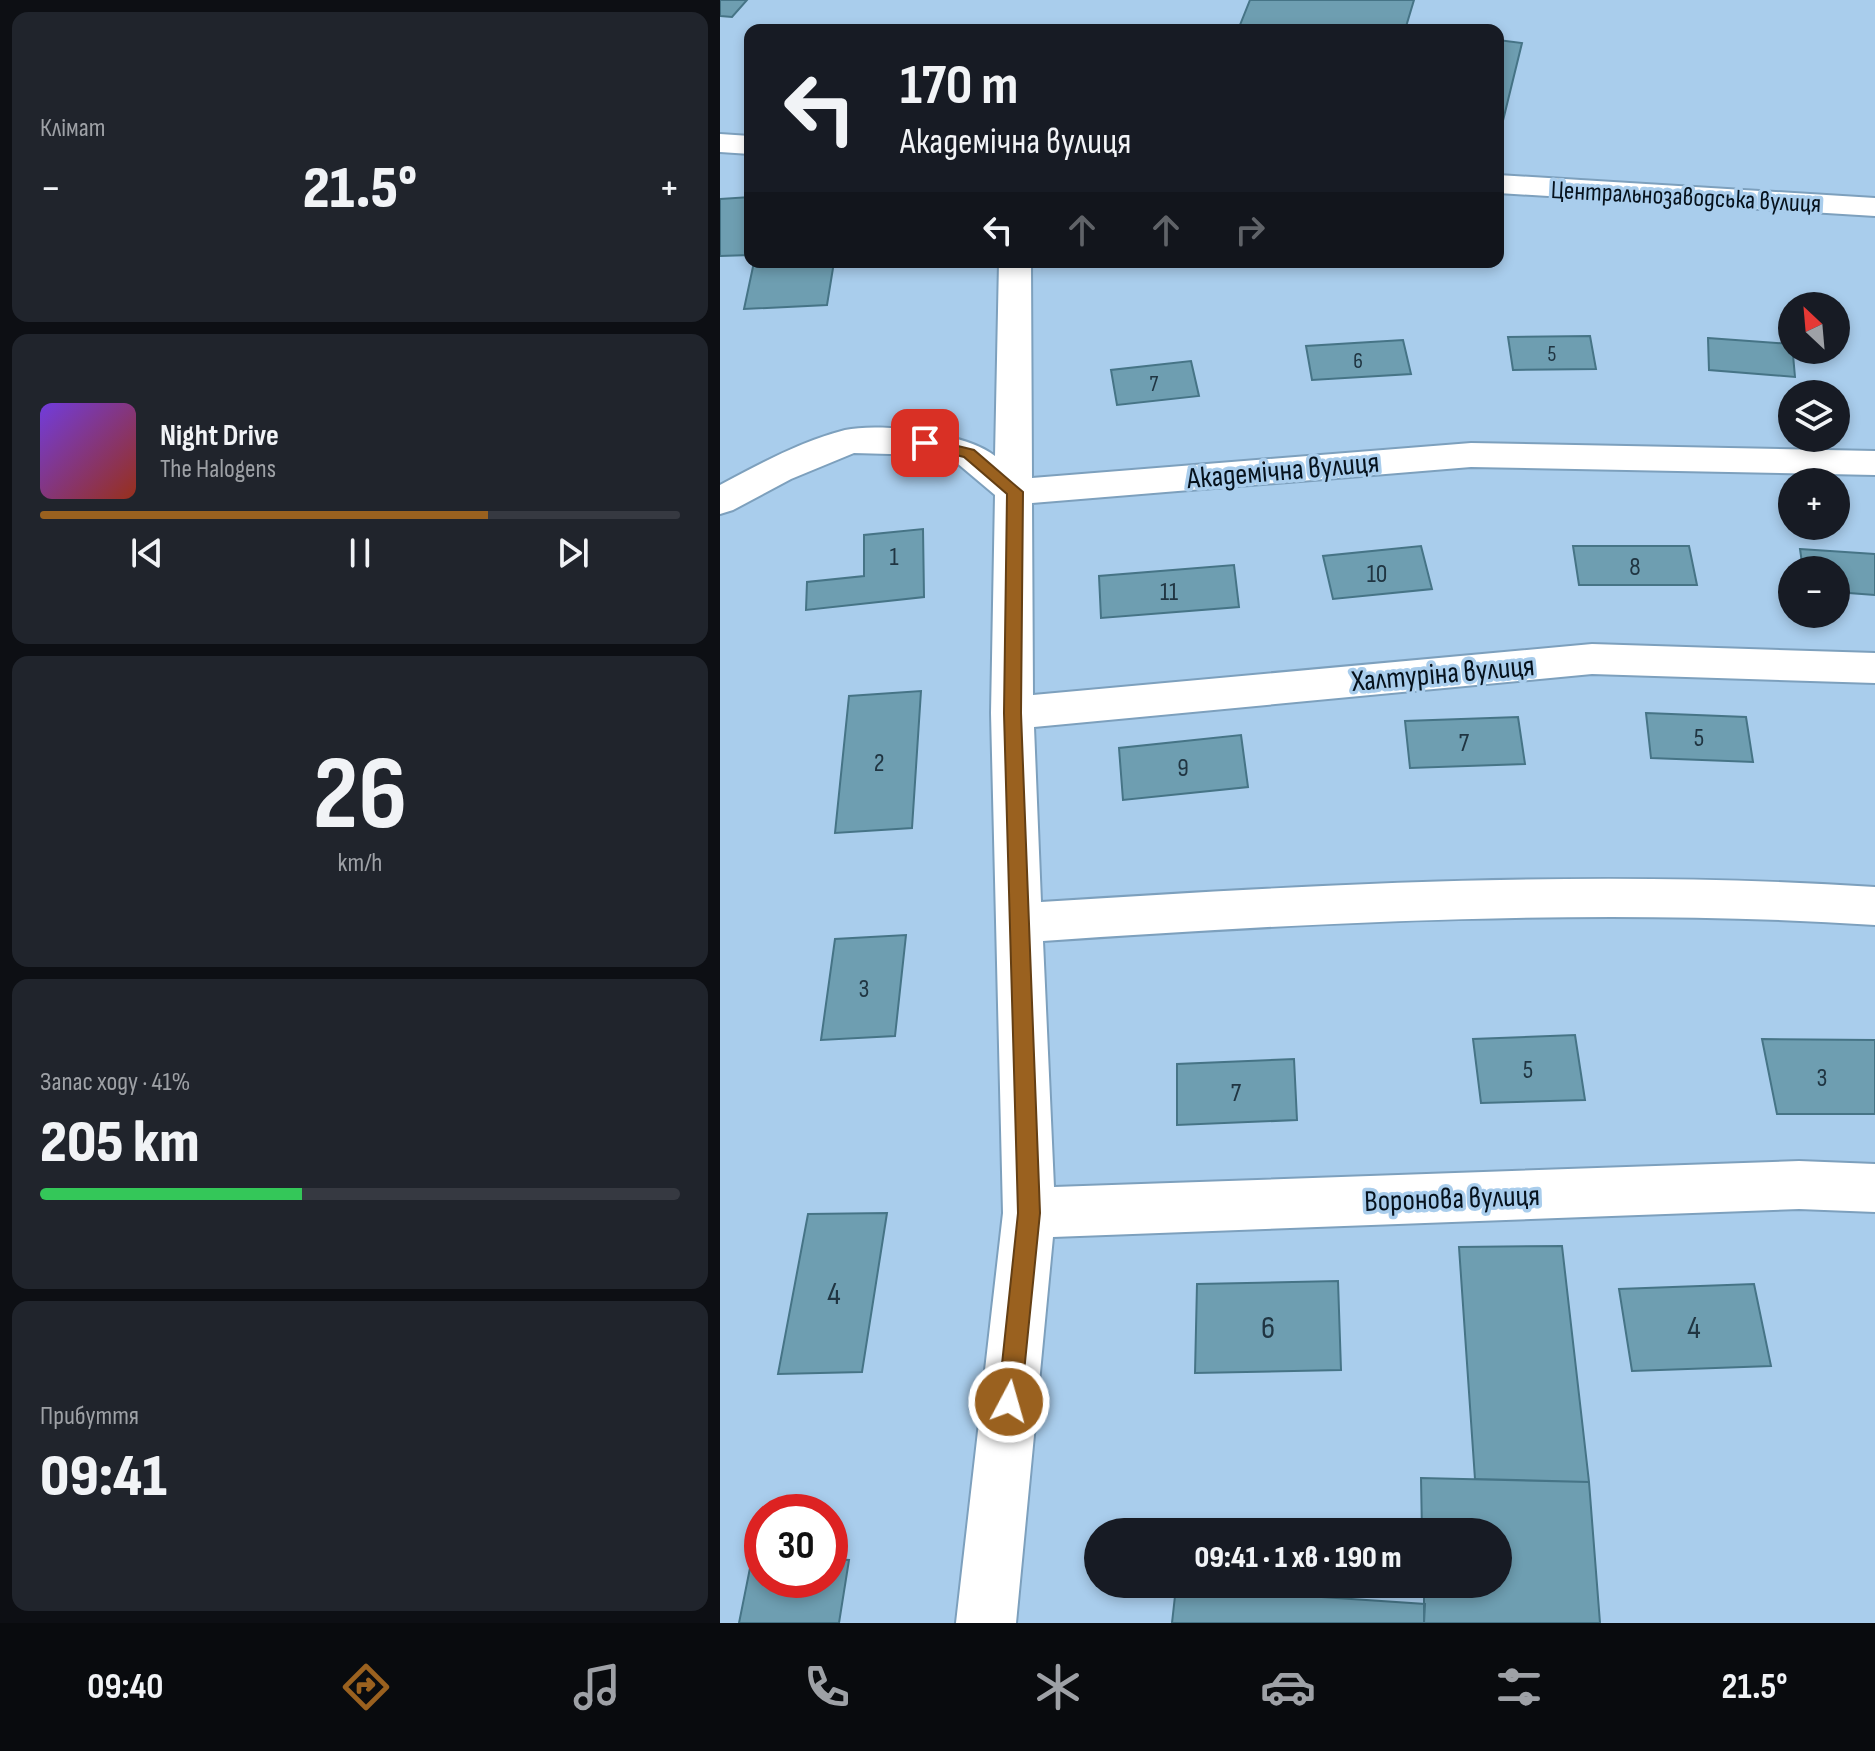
<!DOCTYPE html>
<html lang="uk">
<head>
<meta charset="utf-8">
<style>
  body { margin:0; font-family:"Sofia Sans Condensed",sans-serif; background:#20242c; color:#f1f3f6; height:100vh; display:flex; flex-direction:column; font-size:30px; white-space:nowrap }
  * { box-sizing:border-box; margin:0 }
  p { font-size:26px; color:#9ea1a6 }
  .icon { flex:none; width:44px; height:44px; fill:none; stroke:currentColor; stroke-width:2; stroke-linecap:round; stroke-linejoin:round }
  .map { position:relative; flex:1; overflow:hidden }
  .sheet { display:flex; flex-direction:column; gap:12px; padding:12px; background:#0d0f14; width:720px }
  .sheet>* { flex:none }
  .banner { position:absolute; left:24px; top:24px; width:760px; height:244px; border-radius:16px; box-shadow:0 4px 12px #0003; background:#171b24; color:#f1f3f6; overflow:hidden }
  .needle { width:52px; rotate:334deg }
  .buttons { position:absolute; left:1058px; top:292px; display:grid; gap:16px }
  .buttons a { display:grid; place-items:center; width:72px; height:72px; border-radius:50%; background:#171b24; box-shadow:0 4px 12px #0003; font-size:40px }
  .speed { position:absolute; left:24px; top:1494px; display:flex; gap:16px; font-size:40px; font-weight:700; text-align:center }
  .speed>* { display:grid; place-content:center; width:104px; height:104px; border-radius:50%; background:#171b24; box-shadow:0 4px 12px #0003; line-height:1 }
  .speed .limit { border:12px solid #d22; background:#fff; color:#111 }
  .pin { position:absolute; display:grid; place-items:center; width:68px; height:68px; color:#fff; margin:-34px; border-radius:16px; box-shadow:0 4px 12px #0006 }
  .me { position:absolute; width:88px; margin:-44px; rotate:6deg; stroke-linejoin:round; filter:drop-shadow(0 0 6px #0008) }
  .turn { display:flex; align-items:center; gap:28px; height:168px; padding:0 24px; font-size:36px }
  .turn .icon { width:104px; height:104px; stroke-width:2.5 }
  .turn b { display:block; font-size:56px; line-height:68px }
  .lanes { display:flex; align-items:center; height:76px; padding:0 24px; background:#0003; justify-content:center; gap:40px; direction:ltr }
  .lanes .off { opacity:.35 }
  .big { font-size:60px; font-weight:800; line-height:1.1 }
  .sheet .tile { flex:1; display:flex; flex-direction:column; justify-content:center; gap:12px; min-width:0; padding:0 28px; border-radius:16px; background:#20242c }
  .sheet .dial { align-items:center; gap:0 }
  .dial b { font-size:104px; line-height:1 }
  .song { display:flex; align-items:center; gap:24px }
  .cover { width:96px; height:96px; border-radius:12px; background:linear-gradient(135deg,hsl(260 70% 55%),hsl(10 70% 35%)) }
  .played { height:8px; border-radius:4px; background:linear-gradient(90deg,#9a611f 70%,#363941 70%) }
  .keys { display:flex; justify-content:space-around; direction:ltr }
  .heat { display:flex; justify-content:space-between; align-items:center; font-size:44px; direction:ltr }
  .charge { height:12px; border-radius:6px; background:linear-gradient(90deg,#34c759 41%,#363941 0) }
  .trip { position:absolute; left:364px; top:1518px; width:428px; height:80px; border-radius:40px; background:#171b24; box-shadow:0 4px 12px #0003; font-weight:800; line-height:80px; text-align:center }
  .dock { display:flex; height:128px; justify-content:space-around; align-items:center; background:#090b0e; color:#9ea1a6 }
  .dock .icon { width:56px; height:56px }
  .dock .current { color:#9a611f }
  .dock b { font-size:36px; color:#f1f3f6 }
  main { display:flex; flex:1; min-height:0 }
  .map>svg:first-child { display:block }
  .building { fill:#6e9eb1; stroke:#467486; stroke-width:2 }
  .lines { fill:none; stroke-linecap:round; stroke-linejoin:round }
  .minor-casing { stroke:#7da0bd; stroke-width:4 }
  .minor { fill:#fff; fill-rule:evenodd }
  .route { fill:#9a611f; stroke:#643f14; stroke-width:2 }
  .labels { text-anchor:middle; stroke-width:7; stroke-linejoin:round; paint-order:stroke }
  .far-number-label { font-size:22px; fill:#203542 }
  .far-street-label { font-size:26px; fill:#06121d; stroke:#a9cdec }
  .number-label { font-size:26px; fill:#203542 }
  .street-label { font-size:30px; fill:#06121d; stroke:#a9cdec }
  .near-number-label { font-size:32px; fill:#203542 }
</style>
</head>
<body>
<main>
<section class="sheet">
<div class="tile"><p>Клімат</p>
<div class="heat"><a>−</a><b class="big">21.5°</b><a>+</a></div>
</div>
<div class="tile">
<div class="song"><i class="cover"></i><div><b>Night Drive</b><p>The Halogens</p></div></div>
<div class="played"></div>
<div class="keys"><svg class="icon" aria-label="previous" viewBox="0 0 24 24"><path d="M18 5L8 12l10 7zM5 5v14"/></svg><svg class="icon" aria-label="pause" viewBox="0 0 24 24"><path d="M8 5v14M16 5v14"/></svg><svg class="icon" aria-label="next" viewBox="0 0 24 24"><path d="M6 5l10 7-10 7zM19 5v14"/></svg></div>
</div>
<div class="tile dial"><b>26</b><p>km/h</p></div>
<div class="tile"><p>Запас ходу · 41%</p><b class="big">205 km</b><div class="charge"></div></div>
<div class="tile"><p>Прибуття</p><b class="big">09:41</b></div>
</section>
<div class="map">
<svg width="1155" height="1623" viewBox="0 0 1155 1623">
  <rect width="100%" height="100%" fill="#a9cdec"/>
  <path class="building" d="M0 0H27L12 17 0 16Z
    M530 0H694L685 30H518Z
    M778 40 802 43 778 141Z
    M30 197V255L0 256V199Z
    M34 262H114L107 305 24 309Z
    M870 336 876 369 793 370 788 337Z
    M988 338 1072 344 1075 377 989 370Z
    M683 340 691 374 592 380 586 346Z
    M471 361 479 396 397 405 391 370Z
    M203 529 204 597 86 610 87 582 144 576V535Z
    M701 546 712 589 613 599 603 556Z
    M853 546H969L977 585H859Z
    M1080 549 1155 554V595L1116 592V570H1083Z
    M514 565 519 607 381 618 379 576Z
    M201 691 192 828 115 833 129 696Z
    M926 713 1026 717 1033 762 931 758Z
    M798 717 805 764 690 768 685 721Z
    M521 735 528 787 403 800 399 748Z
    M186 935 175 1036 101 1040 115 939Z
    M855 1035 865 1100 761 1103 753 1039Z
    M1042 1039 1155 1040V1114H1057Z
    M574 1059 577 1120 457 1125V1064Z
    M167 1213 142 1372 58 1374 88 1214Z
    M842 1246 869 1482 755 1479 739 1247Z
    M618 1281 621 1370 475 1373 477 1284Z
    M1034 1284 1051 1366 912 1371 899 1289Z
    M701 1478 869 1482 880 1623H704V1584H778V1532H702Z
    M32 1558H42V1580H110V1559L129 1560 119 1623H19Z
    M456 1587 705 1604 704 1623H452Z"/>
  <g class="lines">
    <defs>
      <path id="minor" d="M0 134 30 136V154L0 152Z
        M778 175 1155 198V216L778 193Z
        M279 262H311L312 478 751 443 1155 451V475L751 467 312 503 313 695 872 644 1155 653V683L872 674 314 727 321 902C600 884 876 869 1155 887V925C877 907 601 922 323 941L334 1187 1079 1161 1155 1164V1212L1079 1209 333 1237 296 1623H236L283 1213 271 713 275 495 237 463 205 455 134 453 71 479 13 510 0 514V485C39 464 82 441 125 430 161 422 247 433 275 456Z"/>
    </defs>
    <use href="#minor" class="minor-casing"/>
    <use href="#minor" class="minor"/>
  </g>
  <path class="route" d="M205 438 254 450 303 492 301 713 320 1213 301 1402 297 1411 289 1414 281 1411 278 1402 298 1213 284 713 287 494 244 457 200 446V440Z"/>
  <g class="labels">
    <g class="far-number-label">
      <text x="832" y="361">5</text>
      <text x="638" y="368">6</text>
      <text x="434" y="391">7</text>
    </g>
    <g class="far-street-label">
      <text transform="translate(966 196) rotate(3)" y="9">Центральнозаводська вулиця</text>
    </g>
    <g class="number-label">
      <text x="174" y="565">1</text>
      <text x="915" y="575">8</text>
      <text x="657" y="582">10</text>
      <text x="449" y="600">11</text>
      <text x="979" y="746">5</text>
      <text x="744" y="751">7</text>
      <text x="159" y="771">2</text>
      <text x="463" y="776">9</text>
      <text x="144" y="997">3</text>
      <text x="808" y="1078">5</text>
      <text x="1102" y="1086">3</text>
      <text x="516" y="1101">7</text>
    </g>
    <g class="street-label">
      <text transform="translate(563 470) rotate(-5)" y="10">Академічна вулиця</text>
      <text transform="translate(723 673) rotate(-5)" y="10">Халтуріна вулиця</text>
      <text transform="translate(732 1198) rotate(-2)" y="10">Воронова вулиця</text>
    </g>
    <g class="near-number-label">
      <text x="114" y="1304">4</text>
      <text x="548" y="1338">6</text>
      <text x="974" y="1338">4</text>
    </g>
  </g>
</svg>
<div class="buttons">
<a><svg class="needle" viewBox="-14 -14 28 28"><path d="M0-13l5 13h-10z" fill="#e53935"/><path d="M0 13l5-13h-10z" fill="#9ea1a6"/></svg></a>
<a><svg class="icon" aria-label="layers" viewBox="0 0 24 24"><path d="M12 4l9 5-9 5-9-5zM3 14l9 5 9-5"/></svg></a>
<a>+</a>
<a>−</a>
</div>
<div class="speed"><div class="limit">30</div></div>
<div class="pin" style="left:205px;top:443px;background:#d93025"><svg class="icon" aria-label="arrive" viewBox="0 0 24 24"><path d="M6 21V4h12l-3 4 3 4H6"/></svg></div>
<svg class="me" style="left:289px;top:1402px" viewBox="-20 -20 40 40"><circle r="17" fill="#9a611f" stroke="#fff" stroke-width="3"/><path d="M0-11L8 9 0 5-8 9z" fill="#fff"/></svg>
<div class="trip">09:41 · 1 хв · 190 m</div>
<div class="banner">
<div class="turn"><svg class="icon" aria-label="left" viewBox="0 0 24 24"><path d="M17 20v-9H6M10 6l-5 5 5 5"/></svg><div><b>170 m</b>Академічна вулиця</div></div>
<div class="lanes"><svg class="icon" aria-label="left" viewBox="0 0 24 24"><path d="M17 20v-9H6M10 6l-5 5 5 5"/></svg><svg class="icon off" aria-label="ahead" viewBox="0 0 24 24"><path d="M12 20V5M6 11l6-6 6 6"/></svg><svg class="icon off" aria-label="ahead" viewBox="0 0 24 24"><path d="M12 20V5M6 11l6-6 6 6"/></svg><svg class="icon off" aria-label="right" viewBox="0 0 24 24"><path d="M7 20v-9h11M14 6l5 5-5 5"/></svg></div>
</div>
</div>
</main>
<nav class="dock">
<b>09:40</b>
<svg class="icon current" aria-label="directions" viewBox="0 0 24 24"><path d="M12 3l9 9-9 9-9-9zM9 14v-3h6M13 9l2 2-2 2"/></svg>
<svg class="icon" aria-label="music" viewBox="0 0 24 24"><path d="M9 18V5l10-2v13"/><circle cx="6" cy="18" r="3"/><circle cx="16" cy="16" r="3"/></svg>
<svg class="icon" aria-label="phone" viewBox="0 0 24 24"><path d="M5 4h4l2 5-3 2q2 4 5 5l2-3 5 2v4C11 20 4 13 5 4z"/></svg>
<svg class="icon" aria-label="climate" viewBox="0 0 24 24"><path d="M12 3v18M4 7l16 10M4 17L20 7"/></svg>
<svg class="icon" aria-label="car" viewBox="0 0 24 24"><path d="M5 17H2v-5l4-1 3-4h7l3 4 3 1v5h-3M9 17h6M6 11h13"/><circle cx="7" cy="17" r="2"/><circle cx="17" cy="17" r="2"/></svg>
<svg class="icon" aria-label="filters" viewBox="0 0 24 24"><path d="M4 7h16M4 17h16"/><circle cx="9" cy="7" r="2"/><circle cx="15" cy="17" r="2"/></svg>
<b>21.5°</b>
</nav>
</body>
</html>
